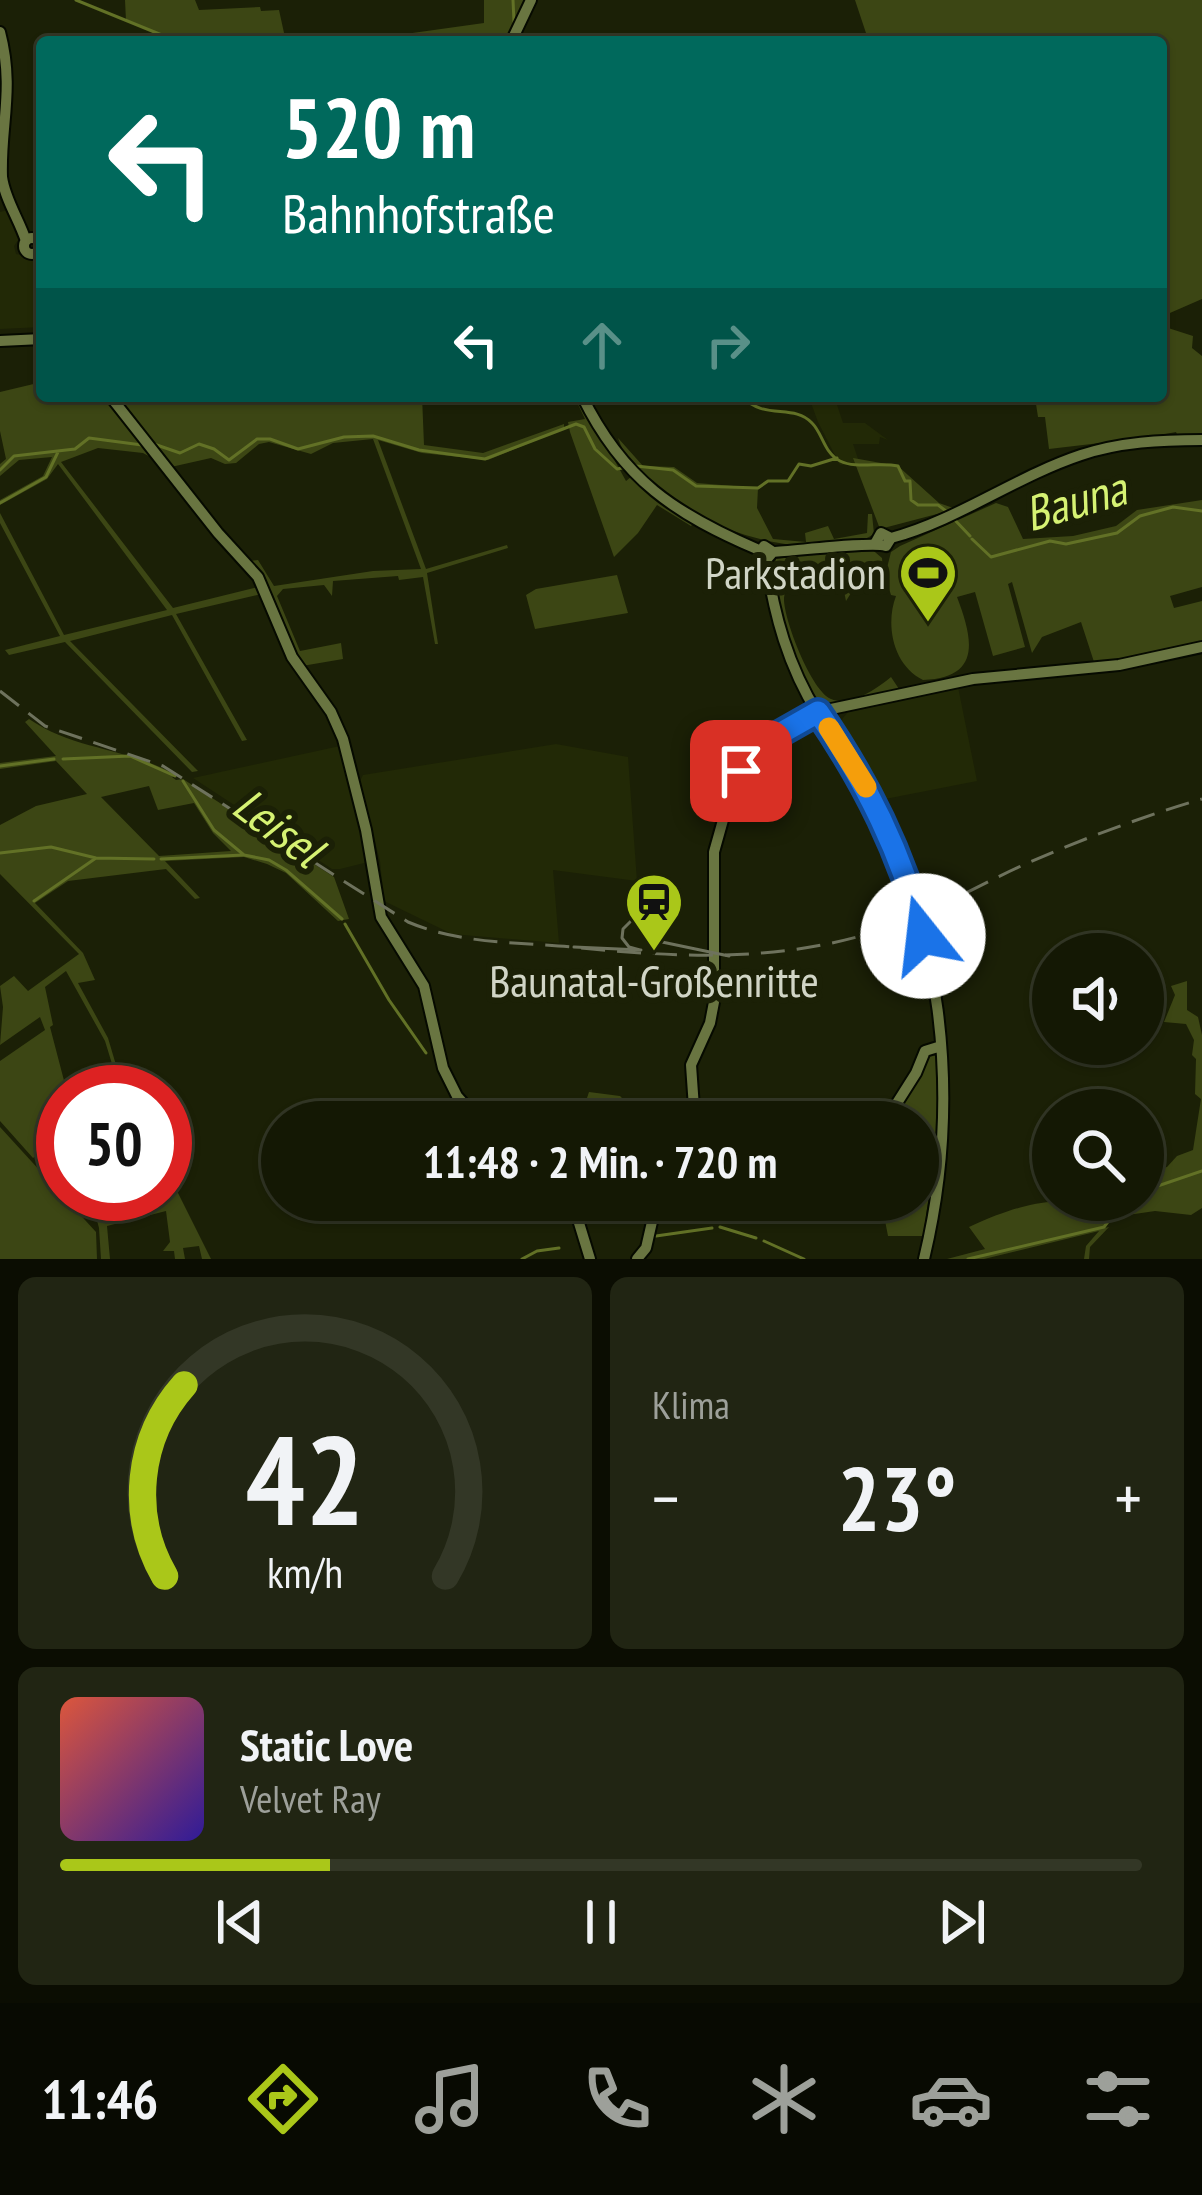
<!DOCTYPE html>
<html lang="de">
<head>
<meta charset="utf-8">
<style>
  body { margin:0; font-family:"PT Sans Narrow",sans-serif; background:#212513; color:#f1f3f6; height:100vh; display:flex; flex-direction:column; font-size:45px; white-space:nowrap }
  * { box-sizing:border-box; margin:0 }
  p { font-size:39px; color:#9da09a }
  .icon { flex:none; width:66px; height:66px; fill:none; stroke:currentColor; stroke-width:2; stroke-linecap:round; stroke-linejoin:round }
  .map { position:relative; height:1259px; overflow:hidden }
  .sheet { display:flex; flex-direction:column; gap:18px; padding:18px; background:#0b0d02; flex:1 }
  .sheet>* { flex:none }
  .hud { position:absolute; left:36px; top:36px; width:1131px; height:366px; border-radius:12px; box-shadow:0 3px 9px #0004,0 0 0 3px #333726; background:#00695c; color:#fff; overflow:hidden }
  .buttons { position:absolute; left:1032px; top:933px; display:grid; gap:24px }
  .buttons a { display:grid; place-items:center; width:132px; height:132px; border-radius:50%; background:#141804; box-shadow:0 3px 9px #0004,0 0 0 3px #333726; font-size:60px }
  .speed { position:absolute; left:36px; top:1065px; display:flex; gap:24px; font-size:60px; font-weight:700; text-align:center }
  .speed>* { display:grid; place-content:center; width:156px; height:156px; border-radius:50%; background:#141804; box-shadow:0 3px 9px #0004,0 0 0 3px #333726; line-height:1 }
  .speed .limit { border:18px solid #d22; background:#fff; color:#111 }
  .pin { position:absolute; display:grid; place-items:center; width:102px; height:102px; color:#fff; margin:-51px; border-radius:24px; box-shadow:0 6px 18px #0006 }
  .me { position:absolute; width:132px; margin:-66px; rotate:344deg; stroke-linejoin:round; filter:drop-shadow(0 0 9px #0008) }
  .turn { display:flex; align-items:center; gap:42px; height:252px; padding:0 48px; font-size:54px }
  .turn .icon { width:156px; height:156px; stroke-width:2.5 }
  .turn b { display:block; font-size:84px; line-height:102px }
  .lanes { display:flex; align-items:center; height:114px; padding:0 48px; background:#0003; justify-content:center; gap:60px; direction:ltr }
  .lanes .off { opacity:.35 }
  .big { font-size:90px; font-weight:700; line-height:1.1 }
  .sheet .tile { flex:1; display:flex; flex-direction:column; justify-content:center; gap:18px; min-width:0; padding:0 42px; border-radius:18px; background:#212513 }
  .sheet .dial { align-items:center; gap:0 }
  .dial svg { height:312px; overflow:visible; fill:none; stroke:#333726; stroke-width:7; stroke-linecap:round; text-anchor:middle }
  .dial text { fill:#f1f3f6; stroke:none }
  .song { display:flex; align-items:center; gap:36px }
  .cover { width:144px; height:144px; border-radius:18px; background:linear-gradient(135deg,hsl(10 70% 55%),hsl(250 70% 35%)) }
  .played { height:12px; border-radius:6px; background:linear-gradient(90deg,#aac719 25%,#333726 25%) }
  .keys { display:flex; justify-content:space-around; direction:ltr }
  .heat { display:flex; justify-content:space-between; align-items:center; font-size:66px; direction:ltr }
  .sheet .tiles { flex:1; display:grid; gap:18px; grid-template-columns:1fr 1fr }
  .tile:last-child { grid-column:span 2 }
  .trip { position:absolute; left:261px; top:1101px; width:678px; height:120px; border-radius:60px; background:#141804; box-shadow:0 3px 9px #0004,0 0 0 3px #333726; font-weight:700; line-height:120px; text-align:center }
  .tabs { display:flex; height:192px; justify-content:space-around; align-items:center; background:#080a02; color:#9da09a }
  .tabs .icon { width:84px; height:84px }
  .tabs .current { color:#aac719 }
  .tabs b { font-size:54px; color:#f1f3f6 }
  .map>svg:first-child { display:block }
  .built { fill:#222906 }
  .green { fill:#3c4614; fill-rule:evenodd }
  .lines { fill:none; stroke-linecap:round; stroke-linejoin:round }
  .stream { stroke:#627126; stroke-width:3 }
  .secondary-casing { stroke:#060a00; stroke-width:14 }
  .secondary { stroke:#697541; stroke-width:10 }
  .tram { stroke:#6e725d; stroke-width:3 }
  .rail { stroke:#6e725d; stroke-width:3; stroke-dasharray:24 12; stroke-linecap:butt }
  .route-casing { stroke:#114b97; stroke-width:30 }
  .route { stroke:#1a73e8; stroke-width:21 }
  .slow { stroke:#f59e0b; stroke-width:21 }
  .labels { text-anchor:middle; stroke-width:12; stroke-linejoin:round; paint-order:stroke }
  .poi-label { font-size:45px; fill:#d1d5c6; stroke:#1b2006; text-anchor:end }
  .water-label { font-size:48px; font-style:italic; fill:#d6f273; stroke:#1b2006 }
</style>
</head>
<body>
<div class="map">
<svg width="1202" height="1259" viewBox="0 0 1202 1259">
  <rect width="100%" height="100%" fill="#1b2006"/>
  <path class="built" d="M8 210 20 237 14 246 16 254 31 257 42 276V327L0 329V212Z
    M816 396H834L843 423H865L888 440 880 437 879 444H853L858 459 855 464 840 465 818 422 811 403Z
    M958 687 977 781 875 801 836 732 843 718 848 712Z
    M556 744 628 757 637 881 553 870 559 943 452 934 384 901 380 861 360 781 363 775Z
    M340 746 368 862 340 869H332L193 778Z"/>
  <path class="green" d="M125 0H195L199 10 260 7 261 11 279 10 286 42H182L126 21Z
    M484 0H528L506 42H348L484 23Z
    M855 0H1202V299L1163 316 1162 326 1193 336 1192 348 1202 356V436H1178L1176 432 1101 446 1100 443 1049 449 1045 417H1038L1036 404 1052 399 1024 405V396H1161V42H869Z
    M42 382V396H116L122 403 149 396H362L363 401 422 396 424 445 483 453 564 424V429L488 460 422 453 378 440 426 569 507 545 508 548 427 573 438 644H435L423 577 399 580 398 576 333 581 332 596 324 585 283 589 277 596 300 651 341 643 343 659 302 666 270 592 176 614 247 740 242 741 172 615 70 641 198 771 192 772 65 642 9 655 5 650 60 636 0 523V513L64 635 167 610 58 464 47 479 0 505V500L43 476 52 457 19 460 0 476V464L6 459 0 431V392ZM373 439 421 569 373 571 274 586 258 560 249 561 171 467 211 458 225 464 236 463 259 444 269 442 311 454 333 443ZM98 448 143 453 160 462 258 587 173 608 61 462Z
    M574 396H579L626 481 637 472 625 456 618 438 643 466 674 467 697 483 758 488 757 508 773 539 806 542 805 533 828 526 834 539 867 533 868 514H872L874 534C831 562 740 539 699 516L691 526 657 505 638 533 614 557 570 432 568 422 585 419Z
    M853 458 898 466 939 503 956 509 880 529Z
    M1202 500V587L1170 596 1174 608 1202 601V642L1169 653 1095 665 1081 622 1042 637 1032 653 1012 582 1008 584 1025 647 993 656 975 592 957 597C973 639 982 678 923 680 893 665 885 625 896 596L891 595 885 576 891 552 900 546 996 503 1008 507 1023 539 1073 536 1116 526 1137 510Z
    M869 547 882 558 883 570 877 577V586L851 593 846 601 841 576 797 573C791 580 785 588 784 598 783 618 811 691 831 699 851 707 876 689 891 677L901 692 820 710C800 671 764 602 776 559Z
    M617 575 628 613 535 629 526 595 536 589Z
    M29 719C74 750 128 748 176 775L172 777 176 780 183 779 334 877 349 919 338 921 286 873 267 864 244 857 165 861 200 898 195 899 166 869 68 881 35 903 83 953 95 980 78 983 108 1038 124 1092H116L120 1090 105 1041 66 971 45 987 53 1025 50 1027 67 1092H63V1138L33 1158 0 1121V1061L45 1030 40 1017 0 1045 3 1007 0 986 14 976 28 991 79 954 0 874V825L36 806 87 794 56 761 0 769V763L56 756 25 722ZM149 786 158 810 194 803 213 833 231 851 159 856 101 797Z
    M1187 981V1010L1198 1017 1202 1035V1208L1191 1215 1155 1211 1121 1216 1120 1208 1105 1228 1109 1227 1090 1247 1089 1259H1084L1086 1246 1099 1231 984 1259H947L985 1249 969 1227C1030 1199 1051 1200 1116 1200L1120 1205 1119 1200H1143V1173L1167 1167 1177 1156 1193 1150 1201 1099 1195 1094 1196 1059 1192 1055 1194 1040 1186 1024 1164 1022 1175 995 1171 986Z
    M931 1055 938 1056 937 1141 923 1236H888L881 1200H918V1122H889Z
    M589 1092 620 1096 626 1102 622 1114 636 1122H588L559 1115 565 1101 585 1104Z
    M0 1127 96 1232 97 1259H0Z
    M165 1167 211 1259H202L199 1246 183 1248 185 1259H175L174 1251H163L170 1242 166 1211 107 1226 110 1259H101L99 1228 90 1194H165Z"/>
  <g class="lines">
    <path class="stream" d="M76 0 179 42
      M513 0 514 22
      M521 41V42
      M742 396C764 421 793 403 812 423 823 434 824 453 840 461 856 469 880 462 898 466L905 481H910L911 500 918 505H938L946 511
      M151 443 180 453 199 444 214 449 229 460 257 439H270L298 449 344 437 373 436 419 450 485 459 576 424 584 427 595 449 617 469 627 467
      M636 466 673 470 696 486 758 488 768 481H788L799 464 811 466 837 458
      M0 470 14 456 75 449 89 438 142 445
      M0 503 46 477 58 452
      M953 518 970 536
      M972 539 991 557 1050 541 1066 544 1117 533 1140 516 1173 507 1202 511
      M63 759 130 756 175 776
      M0 766 54 759
      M183 781 214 830 244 855 269 860 286 870 342 919
      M0 853 51 847 96 858 154 859
      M161 859 243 855
      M34 901 96 858
      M345 924 389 1000 426 1053
      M586 1121 602 1122
      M1143 1191 1202 1171
      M720 1227 756 1238
      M656 1236 712 1228
      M764 1241 804 1259
      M522 1259 537 1251 559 1248
      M968 1259 1104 1227 1124 1200"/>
    <defs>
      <path id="secondary" d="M0 32C15 89 0 126 2 177 5 200 19 219 26 241
        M511 42 531 0
        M24 246a8 8 0 1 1 16 0a8 8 0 1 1-16 0Z
        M0 341 42 339
        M110 396 218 533 258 577 292 657 331 712 343 739 366 830 381 917 424 986 443 1068 457 1096 480 1122
        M582 396C623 480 675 514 759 550
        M891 538C958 520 1015 477 1081 455 1120 442 1161 440 1202 440
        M773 552C795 551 873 541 886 546L891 538 881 533 876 542
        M766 560 773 552 764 546 759 555 766 560C774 615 788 666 818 714 831 734 847 753 859 774 943 918 963 1098 924 1259
        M695 1122 691 1065 710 1023 714 1002V852L736 774 765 743 817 712 973 679 1119 665 1202 647
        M885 1122 916 1073 925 1051 941 1046
        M572 1200 590 1259
        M637 1259 646 1248 657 1200"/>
    </defs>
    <use href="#secondary" class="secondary-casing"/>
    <use href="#secondary" class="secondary"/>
    <path class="tram" d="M574 947 641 950
      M640 950 629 947 622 938 623 929 632 920 644 922 662 942 729 956"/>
    <path class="rail" d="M0 691 45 726 163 766 408 922C460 944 515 942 571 947 672 957 771 963 871 933 927 917 977 885 1030 862 1085 838 1144 816 1202 799"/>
  </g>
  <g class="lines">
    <defs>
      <path id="route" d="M741 771 765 742 818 712C866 782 902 853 923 936"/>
    </defs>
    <use href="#route" class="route-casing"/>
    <use href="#route" class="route"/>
    <path class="slow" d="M829 728 866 787"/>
  </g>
  <defs>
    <symbol id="stadium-pin" viewBox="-11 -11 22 30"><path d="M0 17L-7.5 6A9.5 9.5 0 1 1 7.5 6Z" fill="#aac719" stroke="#1b2006"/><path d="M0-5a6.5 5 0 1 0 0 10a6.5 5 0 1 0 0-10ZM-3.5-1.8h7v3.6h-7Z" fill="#111"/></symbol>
    <symbol id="station-pin" viewBox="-11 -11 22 30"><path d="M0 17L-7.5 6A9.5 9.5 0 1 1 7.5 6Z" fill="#aac719" stroke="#1b2006"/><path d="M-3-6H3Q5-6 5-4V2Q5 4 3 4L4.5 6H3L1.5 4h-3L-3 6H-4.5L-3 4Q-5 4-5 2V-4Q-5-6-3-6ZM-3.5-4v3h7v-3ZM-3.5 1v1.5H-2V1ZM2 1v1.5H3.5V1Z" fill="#111"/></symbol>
  </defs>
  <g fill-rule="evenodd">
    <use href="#stadium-pin" x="895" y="540" width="66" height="90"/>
    <use href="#station-pin" x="621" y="869" width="66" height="90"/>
  </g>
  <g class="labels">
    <g class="poi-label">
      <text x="886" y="589">Parkstadion</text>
      <text x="654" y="997" text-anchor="middle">Baunatal-Großenritte</text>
    </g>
    <g class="water-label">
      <text transform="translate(1075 501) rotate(-16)" y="17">Bauna</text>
      <text transform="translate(278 827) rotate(37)" y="17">Leisel</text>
    </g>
  </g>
</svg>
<div class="buttons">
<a><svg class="icon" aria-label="sound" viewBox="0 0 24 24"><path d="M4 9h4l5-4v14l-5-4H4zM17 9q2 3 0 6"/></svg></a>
<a><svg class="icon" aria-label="search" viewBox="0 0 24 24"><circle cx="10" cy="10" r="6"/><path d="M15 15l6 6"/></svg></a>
</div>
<div class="speed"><div class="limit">50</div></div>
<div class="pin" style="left:741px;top:771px;background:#d93025"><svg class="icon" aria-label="arrive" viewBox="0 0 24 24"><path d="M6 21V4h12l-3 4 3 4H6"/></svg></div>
<svg class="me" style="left:923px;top:936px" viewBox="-20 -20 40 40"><circle r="19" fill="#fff"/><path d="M0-13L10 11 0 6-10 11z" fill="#1a73e8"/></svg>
<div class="trip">11:48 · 2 Min. · 720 m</div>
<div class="hud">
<div class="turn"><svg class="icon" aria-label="left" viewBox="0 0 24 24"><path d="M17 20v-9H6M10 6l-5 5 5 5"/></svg><div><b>520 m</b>Bahnhofstraße</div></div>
<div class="lanes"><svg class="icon" aria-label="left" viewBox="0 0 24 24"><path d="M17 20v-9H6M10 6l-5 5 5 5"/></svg><svg class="icon off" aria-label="ahead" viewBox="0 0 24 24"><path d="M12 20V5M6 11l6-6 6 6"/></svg><svg class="icon off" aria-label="right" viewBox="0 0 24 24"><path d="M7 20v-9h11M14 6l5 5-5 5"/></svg></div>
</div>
</div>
<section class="sheet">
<div class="tiles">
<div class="tile dial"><svg viewBox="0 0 100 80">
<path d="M14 69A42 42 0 1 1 86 69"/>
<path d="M14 69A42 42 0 0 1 19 20" stroke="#aac719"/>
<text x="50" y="56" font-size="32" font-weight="700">42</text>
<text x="50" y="72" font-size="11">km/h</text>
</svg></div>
<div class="tile"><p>Klima</p>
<div class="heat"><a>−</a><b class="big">23°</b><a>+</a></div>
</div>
<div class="tile">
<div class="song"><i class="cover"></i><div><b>Static Love</b><p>Velvet Ray</p></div></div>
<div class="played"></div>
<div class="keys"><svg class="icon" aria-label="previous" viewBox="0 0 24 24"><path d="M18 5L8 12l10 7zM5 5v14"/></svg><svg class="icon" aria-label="pause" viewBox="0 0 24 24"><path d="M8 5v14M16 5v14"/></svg><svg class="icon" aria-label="next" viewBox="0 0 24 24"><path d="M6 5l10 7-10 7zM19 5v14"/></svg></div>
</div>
</div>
</section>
<nav class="tabs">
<b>11:46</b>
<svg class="icon current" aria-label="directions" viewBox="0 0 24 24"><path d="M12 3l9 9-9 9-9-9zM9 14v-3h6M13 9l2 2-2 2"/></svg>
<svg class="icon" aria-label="music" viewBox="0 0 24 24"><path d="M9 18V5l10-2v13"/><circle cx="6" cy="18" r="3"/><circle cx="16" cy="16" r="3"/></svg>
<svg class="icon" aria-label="phone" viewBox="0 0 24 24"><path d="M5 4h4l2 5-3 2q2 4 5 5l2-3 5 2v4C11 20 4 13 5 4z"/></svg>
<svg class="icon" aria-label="climate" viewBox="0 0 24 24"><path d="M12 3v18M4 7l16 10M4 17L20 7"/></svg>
<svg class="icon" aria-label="car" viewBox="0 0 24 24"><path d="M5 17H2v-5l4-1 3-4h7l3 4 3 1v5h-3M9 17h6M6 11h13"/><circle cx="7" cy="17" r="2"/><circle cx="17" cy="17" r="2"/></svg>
<svg class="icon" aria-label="filters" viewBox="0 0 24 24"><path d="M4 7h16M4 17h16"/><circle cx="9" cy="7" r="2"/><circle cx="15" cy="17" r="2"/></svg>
</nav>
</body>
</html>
